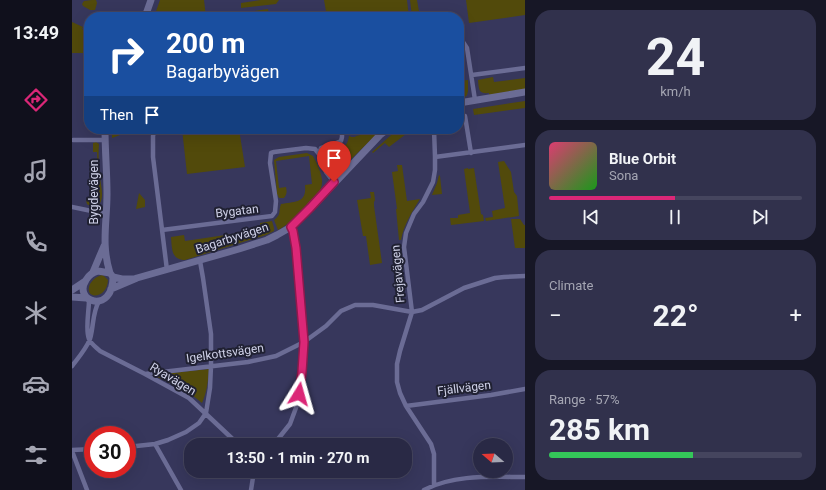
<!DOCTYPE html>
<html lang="en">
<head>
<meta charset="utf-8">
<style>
  body { margin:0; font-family:Roboto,sans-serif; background:#31314c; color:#f1f3f6; height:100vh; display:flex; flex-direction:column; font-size:15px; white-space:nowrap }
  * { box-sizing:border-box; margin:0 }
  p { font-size:13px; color:#a5a6b3 }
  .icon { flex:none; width:22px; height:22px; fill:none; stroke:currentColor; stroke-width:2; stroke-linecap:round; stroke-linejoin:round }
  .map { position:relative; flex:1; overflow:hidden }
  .details { display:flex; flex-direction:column; gap:10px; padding:10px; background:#171726; width:301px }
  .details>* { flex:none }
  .guide { position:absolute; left:12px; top:12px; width:380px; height:122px; border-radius:16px; box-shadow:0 4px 16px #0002,0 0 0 1px #45455e; background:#1a4fa0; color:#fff; overflow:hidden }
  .needle { width:26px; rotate:289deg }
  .buttons { position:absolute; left:401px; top:438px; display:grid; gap:8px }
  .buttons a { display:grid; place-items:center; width:40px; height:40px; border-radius:50%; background:#292945; box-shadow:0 4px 16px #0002,0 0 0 1px #45455e; font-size:20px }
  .speed { position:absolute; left:12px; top:426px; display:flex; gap:8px; font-size:20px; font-weight:700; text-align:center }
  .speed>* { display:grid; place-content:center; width:52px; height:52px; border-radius:50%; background:#292945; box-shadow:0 4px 16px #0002,0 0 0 1px #45455e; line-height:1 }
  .speed .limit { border:6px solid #d22; background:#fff; color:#111 }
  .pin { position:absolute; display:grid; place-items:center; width:34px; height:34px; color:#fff; margin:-41px -17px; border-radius:50% 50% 50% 0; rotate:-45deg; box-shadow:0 0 4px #0007 }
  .pin .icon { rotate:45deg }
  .me { position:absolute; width:44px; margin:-22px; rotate:8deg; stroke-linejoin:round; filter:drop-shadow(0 0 3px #0008) }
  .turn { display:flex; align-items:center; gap:14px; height:84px; padding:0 16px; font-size:18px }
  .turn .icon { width:52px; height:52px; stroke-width:2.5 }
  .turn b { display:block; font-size:28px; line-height:34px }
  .then { display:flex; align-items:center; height:38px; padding:0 16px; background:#0003; gap:8px; font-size:15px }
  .big { font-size:30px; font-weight:700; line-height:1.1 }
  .details .card { flex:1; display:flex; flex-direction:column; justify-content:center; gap:6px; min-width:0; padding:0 14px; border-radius:16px; background:#31314c }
  .details .dial { align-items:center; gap:0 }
  .dial b { font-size:52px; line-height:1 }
  .song { display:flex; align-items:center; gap:12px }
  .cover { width:48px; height:48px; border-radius:6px; background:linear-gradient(135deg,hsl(340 70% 55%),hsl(120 70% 35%)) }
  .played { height:4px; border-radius:2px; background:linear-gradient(90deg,#db2777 50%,#45455e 50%) }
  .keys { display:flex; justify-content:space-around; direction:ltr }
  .heat { display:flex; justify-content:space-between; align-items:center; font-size:22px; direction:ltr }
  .charge { height:6px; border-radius:3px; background:linear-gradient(90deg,#34c759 57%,#45455e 0) }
  .trip { position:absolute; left:112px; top:438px; width:228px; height:40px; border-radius:16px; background:#292945; box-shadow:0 4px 16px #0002,0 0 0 1px #45455e; font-weight:700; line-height:40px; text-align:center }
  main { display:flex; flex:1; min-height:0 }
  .tab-bar { display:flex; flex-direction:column; width:72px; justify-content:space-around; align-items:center; background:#10101c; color:#a5a6b3 }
  .tab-bar .icon { width:28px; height:28px }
  .tab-bar .on { color:#db2777 }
  .tab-bar b { font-size:18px; color:#f1f3f6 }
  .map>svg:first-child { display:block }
  .green { fill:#524a0b }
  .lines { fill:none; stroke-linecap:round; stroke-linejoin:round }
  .street { stroke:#6b6c95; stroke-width:4.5 }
  .secondary { stroke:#6b6c95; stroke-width:7 }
  .route-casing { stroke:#8e194d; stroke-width:10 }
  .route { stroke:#db2777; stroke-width:7 }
  .labels { text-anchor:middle; stroke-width:4; stroke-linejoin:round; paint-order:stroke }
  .street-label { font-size:12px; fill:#cfd1e8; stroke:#202132 }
</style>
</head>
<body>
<main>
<nav class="tab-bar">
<b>13:49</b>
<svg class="icon on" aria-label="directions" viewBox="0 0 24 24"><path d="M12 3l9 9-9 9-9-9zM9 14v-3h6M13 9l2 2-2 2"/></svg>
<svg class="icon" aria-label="music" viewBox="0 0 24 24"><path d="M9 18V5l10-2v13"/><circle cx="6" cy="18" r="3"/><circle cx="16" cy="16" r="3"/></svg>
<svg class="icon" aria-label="phone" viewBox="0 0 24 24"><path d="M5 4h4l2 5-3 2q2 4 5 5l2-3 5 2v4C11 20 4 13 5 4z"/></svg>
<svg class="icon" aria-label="climate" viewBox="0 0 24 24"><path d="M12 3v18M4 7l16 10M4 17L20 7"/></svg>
<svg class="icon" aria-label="car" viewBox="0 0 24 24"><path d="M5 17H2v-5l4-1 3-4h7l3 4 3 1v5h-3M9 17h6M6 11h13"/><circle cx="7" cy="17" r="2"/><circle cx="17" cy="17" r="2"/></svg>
<svg class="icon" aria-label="filters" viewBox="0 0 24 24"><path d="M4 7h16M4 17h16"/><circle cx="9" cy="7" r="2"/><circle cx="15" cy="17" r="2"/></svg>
</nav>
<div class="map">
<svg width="453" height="490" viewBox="0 0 453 490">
  <rect width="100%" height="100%" fill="#37375c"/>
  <path class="green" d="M20 0H24L25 3 23 10H18L11 6 10 4 12 1Z
    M88 0H132L134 17H82Z
    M189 0H207L204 4 169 8V3Z
    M252 0H335L337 17H255Z
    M338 0H345L348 17H340Z
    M394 0H453V15L397 23Z
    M196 9 197 17H160L162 14Z
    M0 22 11 27 10 29 17 32V54L11 64V53H0Z
    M421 77 422 82 453 78V89L417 95V93C406 94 407 89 406 80Z
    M396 80V91L395 95 393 97 387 98V81Z
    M453 101V108L402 115 401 109Z
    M40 129H78L76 134 56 132 40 138Z
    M110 129H167L173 167 115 174Z
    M297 129H310L271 167C262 169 256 165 254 156L257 150C268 147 275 150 277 136H278L279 137H283L284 136 293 134Z
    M326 129H341L343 131 342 132 334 134 317 147 313 143 301 153 300 152Z
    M24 142 27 144C26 155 27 167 28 178 29 185 32 197 28 203 25 208 19 207 15 204L14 200 27 199 25 152H21V143Z
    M235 153 241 156C245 163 249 172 250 180 252 198 222 220 208 229L206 230 202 220C210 214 206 212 209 204 222 201 235 204 233 185L240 184 237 156 204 161 207 188 214 187C215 192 215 194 212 198H207L205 194 202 160 207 157Z
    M432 161 439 172 442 192 445 196 447 216 414 221 413 218 421 217 420 211 433 208 426 162Z
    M325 165H330L335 201 348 199C340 212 332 224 329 240H327L324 209H325L320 172 326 171Z
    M396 168V169L402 168 409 214 411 215 412 221 379 225 378 218H386V215L398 213 392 169Z
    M367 175 368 176 370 194 360 195 365 183Z
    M298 192H302L303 200 302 202V206L310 263 298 265 294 236H291L285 200 299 198Z
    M67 193 73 200V207L64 209Z
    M439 219H448L452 225H453V248H443Z
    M200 221 202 228V231L194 235 113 260C99 260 100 248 99 237L112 235 113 241 188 230V223Z
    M30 275 32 276 36 280C35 300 11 300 18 284 21 279 25 276 30 275Z
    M137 369C136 381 135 392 130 403L115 391 85 377 82 375Z"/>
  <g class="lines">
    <path class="street" d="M391 42 395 48 403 100
      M400 75 453 68
      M393 116 399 153
      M83 129 81 136V157L95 270
      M1 140H33
      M363 157 453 145
      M262 182 254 172 247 154 249 148C256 145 263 144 269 141L270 137V129
      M0 207 34 214
      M90 230 200 216 203 212 204 201 198 163 199 153 202 152 234 148 243 149 247 154
      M17 300C17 311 13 330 17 339 19 344 24 347 28 351L73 374 117 398 167 445
      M0 366C7 357 14 349 18 339 22 325 20 314 27 301
      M73 374 176 362 204 356 232 342 254 326 269 311 283 305H301L340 312 350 310 392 288 423 278 432 277 453 276
      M334 406 419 395 453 389
      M83 444 109 490
      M197 445 206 439 218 424 225 405 230 372 232 342 224 248 221 231 219 227
      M55 447 83 444 96 440 114 432 127 423 134 413 138 388 139 366V334L131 278 128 261
      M0 450 21 449
      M0 451 15 490
      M362 485V454L359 444 334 406 328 393 325 382V364L328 351 340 312 332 247 334 233 342 214 351 202 361 182 363 170V157L362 129
      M179 490 182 471
      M352 490C383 474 419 477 453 477"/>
    <path class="secondary" d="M73 17 79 0
      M387 103 453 92
      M33 129C33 151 35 172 35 194 35 222 29 245 38 273
      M26 271 38 273 41 277C41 315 0 302 14 280 17 275 21 272 26 271Z
      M21 272 32 246
      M41 277 50 279H61
      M39 289 65 278 167 249 195 240 205 235 219 227 238 209 308 135 316 129
      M0 290 12 282
      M0 297 14 298"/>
  </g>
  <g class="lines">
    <defs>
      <path id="route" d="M227 394 230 372 232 342 224 248 221 231 219 227 238 208 262 182"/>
    </defs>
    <use href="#route" class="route-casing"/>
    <use href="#route" class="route"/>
  </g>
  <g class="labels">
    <g class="street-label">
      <text transform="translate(22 192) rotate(-90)" y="4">Bygdevägen</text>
      <text transform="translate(165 211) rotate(-7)" y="4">Bygatan</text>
      <text transform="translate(160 238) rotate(-18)" y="4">Bagarbyvägen</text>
      <text transform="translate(326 274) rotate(-95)" y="4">Frejavägen</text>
      <text transform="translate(153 353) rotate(-8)" y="4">Igelkottsvägen</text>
      <text transform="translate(101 379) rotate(31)" y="4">Ryavägen</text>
      <text transform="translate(392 388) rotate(-7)" y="4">Fjällvägen</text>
    </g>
  </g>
</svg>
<div class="buttons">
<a><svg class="needle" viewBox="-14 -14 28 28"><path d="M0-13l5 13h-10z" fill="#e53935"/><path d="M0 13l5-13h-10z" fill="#a5a6b3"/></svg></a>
</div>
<div class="speed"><div class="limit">30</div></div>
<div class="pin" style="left:262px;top:182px;background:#d93025"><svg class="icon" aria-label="arrive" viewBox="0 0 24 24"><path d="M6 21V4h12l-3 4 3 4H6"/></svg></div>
<svg class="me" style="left:227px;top:394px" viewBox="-20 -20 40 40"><path d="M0-17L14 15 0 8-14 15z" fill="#db2777" stroke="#fff" stroke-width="4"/></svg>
<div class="trip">13:50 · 1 min · 270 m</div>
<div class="guide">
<div class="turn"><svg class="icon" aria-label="right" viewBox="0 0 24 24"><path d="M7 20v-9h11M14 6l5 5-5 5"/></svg><div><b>200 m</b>Bagarbyvägen</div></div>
<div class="then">Then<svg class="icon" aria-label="arrive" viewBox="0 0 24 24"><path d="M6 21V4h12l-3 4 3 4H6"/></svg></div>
</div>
</div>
<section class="details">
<div class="card dial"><b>24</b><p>km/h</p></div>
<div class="card">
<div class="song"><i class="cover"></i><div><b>Blue Orbit</b><p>Sona</p></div></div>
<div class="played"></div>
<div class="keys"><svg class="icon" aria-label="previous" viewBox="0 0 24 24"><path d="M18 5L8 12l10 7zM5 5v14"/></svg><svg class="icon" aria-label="pause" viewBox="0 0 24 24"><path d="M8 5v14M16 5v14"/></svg><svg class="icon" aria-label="next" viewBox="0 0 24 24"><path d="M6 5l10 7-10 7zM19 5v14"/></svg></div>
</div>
<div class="card"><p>Climate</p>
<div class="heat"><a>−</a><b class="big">22°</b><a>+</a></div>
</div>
<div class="card"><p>Range · 57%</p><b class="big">285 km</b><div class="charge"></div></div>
</section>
</main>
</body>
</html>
